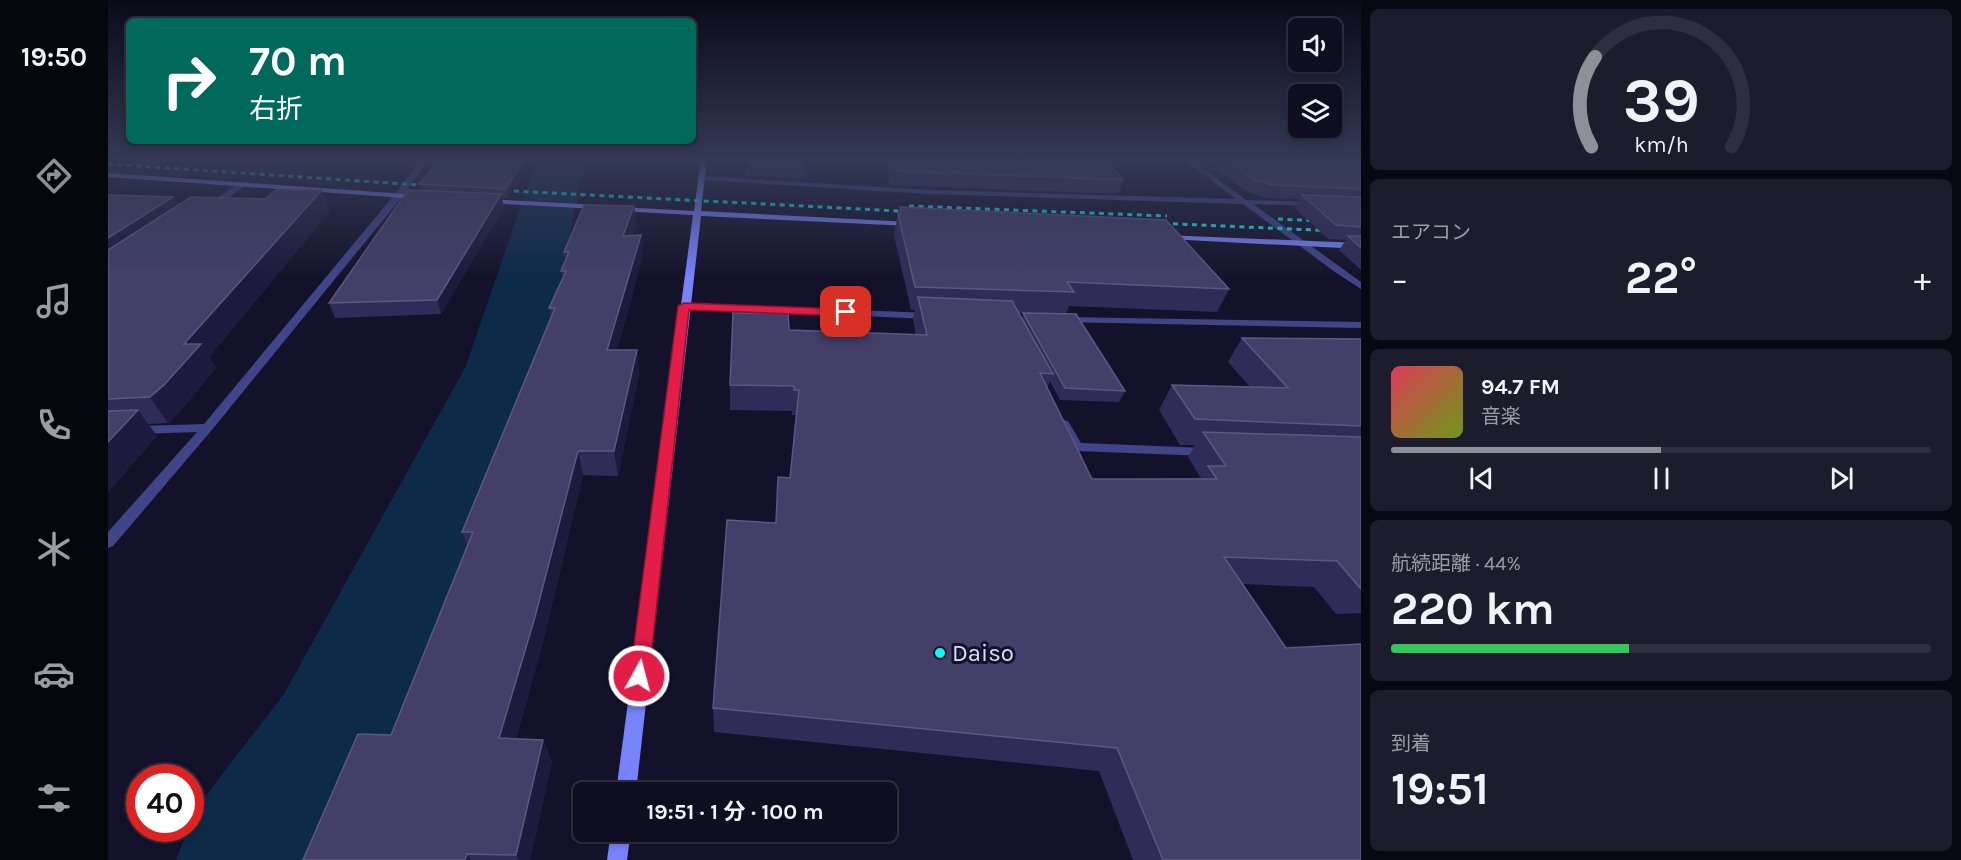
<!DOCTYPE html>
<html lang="ja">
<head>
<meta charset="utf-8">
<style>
  body { margin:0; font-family:Karla,"Noto Sans JP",sans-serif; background:#1d1c2d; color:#f1f3f6; height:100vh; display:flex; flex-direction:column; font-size:22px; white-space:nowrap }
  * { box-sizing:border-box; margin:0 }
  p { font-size:20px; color:#9b9ca5 }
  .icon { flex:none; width:33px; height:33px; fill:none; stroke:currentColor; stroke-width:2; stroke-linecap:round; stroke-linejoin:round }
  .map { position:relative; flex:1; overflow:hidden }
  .sheet { display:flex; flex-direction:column; gap:9px; padding:9px; background:#080812; width:600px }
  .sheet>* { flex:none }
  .top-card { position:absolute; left:18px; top:18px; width:570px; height:126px; border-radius:9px; box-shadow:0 3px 9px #0003,0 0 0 2px #2f2e3e; background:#00695c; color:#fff; overflow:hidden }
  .tools { position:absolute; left:1180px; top:18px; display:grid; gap:12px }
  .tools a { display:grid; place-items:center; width:54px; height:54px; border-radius:9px; background:#0f0e20; box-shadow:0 3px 9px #0003,0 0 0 2px #2f2e3e; font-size:30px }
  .speed { position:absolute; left:18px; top:764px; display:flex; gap:12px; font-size:30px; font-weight:700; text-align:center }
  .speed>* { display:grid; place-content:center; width:78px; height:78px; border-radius:50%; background:#0f0e20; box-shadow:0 3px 9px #0003,0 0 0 2px #2f2e3e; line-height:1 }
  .speed .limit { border:9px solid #d22; background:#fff; color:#111 }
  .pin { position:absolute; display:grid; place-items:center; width:51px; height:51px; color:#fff; margin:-26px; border-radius:12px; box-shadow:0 3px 9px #0006 }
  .me { position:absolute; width:66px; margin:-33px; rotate:7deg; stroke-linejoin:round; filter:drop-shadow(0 0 4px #0008) }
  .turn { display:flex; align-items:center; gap:21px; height:126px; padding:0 24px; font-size:27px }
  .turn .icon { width:78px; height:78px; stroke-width:2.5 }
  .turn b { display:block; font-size:42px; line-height:51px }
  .big { font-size:45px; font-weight:700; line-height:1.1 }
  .sheet .widget { flex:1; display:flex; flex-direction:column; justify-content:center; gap:9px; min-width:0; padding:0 21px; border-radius:9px; background:#1d1c2d }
  .sheet .dial { align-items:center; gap:0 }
  .dial svg { height:156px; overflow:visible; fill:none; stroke:#2f2e3e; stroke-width:7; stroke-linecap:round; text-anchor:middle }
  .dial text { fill:#f1f3f6; stroke:none }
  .song { display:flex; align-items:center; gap:18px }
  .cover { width:72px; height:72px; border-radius:9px; background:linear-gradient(135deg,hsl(350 70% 55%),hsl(80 70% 35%)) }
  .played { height:6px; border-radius:3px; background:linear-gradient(90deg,#8c9099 50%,#2f2e3e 50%) }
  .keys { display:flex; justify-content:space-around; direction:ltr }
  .heat { display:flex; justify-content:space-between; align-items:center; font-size:33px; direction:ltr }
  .charge { height:9px; border-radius:4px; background:linear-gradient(90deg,#34c759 44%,#2f2e3e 0) }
  .trip { position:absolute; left:465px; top:782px; width:324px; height:60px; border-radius:9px; background:#0f0e20; box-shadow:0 3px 9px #0003,0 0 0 2px #2f2e3e; font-weight:700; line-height:60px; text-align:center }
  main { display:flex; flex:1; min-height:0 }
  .tabs { display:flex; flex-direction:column; width:108px; justify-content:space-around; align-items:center; background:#06060d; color:#9b9ca5 }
  .tabs .icon { width:42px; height:42px }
  .tabs .active { color:#8c9099 }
  .tabs b { font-size:27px; color:#f1f3f6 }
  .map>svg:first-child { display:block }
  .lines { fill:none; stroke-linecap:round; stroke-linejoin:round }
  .river { fill:#0d2a49; fill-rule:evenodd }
  .street { fill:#3f4588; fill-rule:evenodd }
  .secondary { fill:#7883fb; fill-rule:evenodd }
  .rail { stroke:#10f7f4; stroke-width:3; stroke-dasharray:5 4.5; stroke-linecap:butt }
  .wall { fill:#302c58; fill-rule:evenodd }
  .shaded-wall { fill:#1d1a3e }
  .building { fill:#433f69; stroke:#5b5881; stroke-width:1.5 }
  .route { fill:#e11d48; stroke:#92132f; stroke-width:1.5 }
  .poi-dot { fill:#10f7f4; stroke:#14122b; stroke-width:2 }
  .labels { text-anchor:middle; stroke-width:6; stroke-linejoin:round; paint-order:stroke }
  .near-poi-label { font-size:24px; fill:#ddddfe; stroke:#14122b; text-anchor:start }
</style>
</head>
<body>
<main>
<nav class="tabs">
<b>19:50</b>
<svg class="icon active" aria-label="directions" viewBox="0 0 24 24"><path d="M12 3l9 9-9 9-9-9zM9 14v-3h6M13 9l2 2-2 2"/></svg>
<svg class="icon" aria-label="music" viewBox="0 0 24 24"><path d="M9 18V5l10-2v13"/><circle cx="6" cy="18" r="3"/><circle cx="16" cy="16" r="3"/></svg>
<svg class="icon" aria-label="phone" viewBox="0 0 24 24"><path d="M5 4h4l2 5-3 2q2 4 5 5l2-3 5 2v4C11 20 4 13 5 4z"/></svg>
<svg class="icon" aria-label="climate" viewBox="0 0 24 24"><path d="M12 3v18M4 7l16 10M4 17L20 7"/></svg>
<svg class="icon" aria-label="car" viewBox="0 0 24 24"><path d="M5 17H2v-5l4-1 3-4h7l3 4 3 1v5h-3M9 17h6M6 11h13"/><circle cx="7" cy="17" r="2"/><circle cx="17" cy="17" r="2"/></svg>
<svg class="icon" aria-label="filters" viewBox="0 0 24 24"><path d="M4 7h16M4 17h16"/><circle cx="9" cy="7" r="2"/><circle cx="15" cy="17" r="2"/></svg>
</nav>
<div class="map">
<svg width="1253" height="860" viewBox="0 0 1253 860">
  <rect width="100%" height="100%" fill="#14122b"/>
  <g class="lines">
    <path class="river" d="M429 158H477L436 366 268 786 225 860H68L89 807 176 694 358 366Z"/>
    <path class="street" d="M314 158H321L293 198 103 431 5 546 0 548V532L89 432 0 435V427L96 424 287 194Z
      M1073 158H1081L1138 200 1206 202 1207 204 1203 206 1145 204 1253 282V289L1227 272 1135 204 821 194 593 180 589 178 593 176 821 190 1128 199Z
      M131 183 138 185 105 209H99V205Z
      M576 303 821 313 826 316 821 319 573 308 571 306Z
      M955 317 1253 322V328L952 322 950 320Z
      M956 420 960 421 973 443 1099 448 1105 452 1099 456 969 451 965 450 950 424Z"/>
    <path class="secondary" d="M593 158H599L593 211 802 222 806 224 802 226 593 216 528 792H508L585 215 511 211 507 209 511 207 586 211Z
      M0 173 311 195 315 197 311 199 0 177Z
      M376 199 491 205 495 207 491 209 379 203 375 201Z
      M1056 235 1253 243V249L1059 239H1056Z
      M503 831H523L519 860H499Z"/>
    <path class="rail" d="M0 164 327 186
      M387 190 809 212
      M801 206 1059 216
      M1170 219 1215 221
      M1046 223 1253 232"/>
  </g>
  <path class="wall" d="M424 158 400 198H393L396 207 333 314 227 318 221 303 313 191 311 184Z
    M698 158 695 178 639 176V163Z
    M777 158H996L1015 180 1010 194 782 185Z
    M1092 158H1253V270L1231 250 1238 240 1220 239 1187 208 1191 199 1158 198 1140 192Z
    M0 195 65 197 70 205 222 211 101 357 108 368 73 410 60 423 40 424 49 436 0 492Z
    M526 206 528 226 525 235 535 256 509 350H529L531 374 510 476 475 475 435 642 408 739 435 740 444 762 422 860H195L283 735 359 545 354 532 443 318 441 308 455 278 453 271 457 261 456 252Z
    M792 207 1121 289 1109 312 961 306 958 314 1017 391 1011 402 952 400 942 381 939 388 984 479 1093 478 1080 457 1087 445H1072L1051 410 1064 385 1142 387 1120 362 1134 338 1253 339V613L1228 614 1206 587 1135 584 1253 860H1025L991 771 606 732 605 708 682 478 689 415H684V411L622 410V385L681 330 808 335 805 320 807 310H803L786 235 790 214H791ZM911 313H915L914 319Z"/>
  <path class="shaded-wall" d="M417 158H424L400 198 398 189Z
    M214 190 222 211 101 357 108 368 73 410 60 423 42 397 76 344Z
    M393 194 396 207 333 314 329 300Z
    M65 197 77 218 0 270V238Z
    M526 206 528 226 518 256 515 236Z
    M533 235 535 256 503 373 499 350Z
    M529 350 531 374 510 476 506 451Z
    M30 410 49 436 0 492V442Z
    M470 451 475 475 435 642 402 761 391 738Z
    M435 740 444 762 422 860H411L408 855Z
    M359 854 363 860H357Z"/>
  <path class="building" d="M334 158H417L398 189 311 184Z
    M641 158H697L696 165 639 163Z
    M782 158H996L1015 180 784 171Z
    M1115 158H1253V189L1164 185 1146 179Z
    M168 190H214L76 344H93L56 385 42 397 0 399V250L83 197 157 199Z
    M300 190 393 194 329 300 221 303Z
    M0 195 65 197 0 238Z
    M1194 195 1253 197V227L1228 225Z
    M476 205 526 206 515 236 533 235 499 350H529L506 451H470L427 617 391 738 435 740 408 855 359 854 357 860H195L250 734 283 735 365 532H354L447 308H441L458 271H453L461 252H456Z
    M792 207 1058 220 1121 289 959 282 966 292 807 287 790 214H793Z
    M1240 236H1253V248Z
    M810 297 904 301 945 374 932 373 984 479H1109L1100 466H1118L1095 432 1253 437V589L1229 561 1116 557 1178 648 1253 644V860H1055L1009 748 605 708 619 520 668 523 670 477 682 478 691 390H686V386L622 385 625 313H680L681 330 819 335Z
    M915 313 968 314 1017 391 957 388Z
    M1134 338 1253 339V426L1087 419 1064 385 1180 388Z
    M30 410 0 442V411Z"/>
  <linearGradient id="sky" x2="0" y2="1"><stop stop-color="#0b0a18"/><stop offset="0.57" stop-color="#343955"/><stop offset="1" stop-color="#343955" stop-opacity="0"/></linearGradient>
  <rect width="1253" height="279" fill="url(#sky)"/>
  <path class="route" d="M576 303 738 309 744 312 738 316 581 310 541 676 538 683 531 685 525 683 522 676 570 306Z"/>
  <circle class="poi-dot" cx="832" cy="653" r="6"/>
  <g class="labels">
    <g class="near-poi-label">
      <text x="844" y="661">Daiso</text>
    </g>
  </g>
</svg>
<div class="tools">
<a><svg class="icon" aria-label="sound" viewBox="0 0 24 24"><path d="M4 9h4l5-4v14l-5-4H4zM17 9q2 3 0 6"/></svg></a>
<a><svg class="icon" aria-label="layers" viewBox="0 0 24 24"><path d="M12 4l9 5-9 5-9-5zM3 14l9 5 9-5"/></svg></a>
</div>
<div class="speed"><div class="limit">40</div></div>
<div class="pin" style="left:738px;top:312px;background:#d93025"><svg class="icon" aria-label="arrive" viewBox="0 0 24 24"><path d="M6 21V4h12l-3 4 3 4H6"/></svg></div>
<svg class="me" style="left:531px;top:676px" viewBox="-20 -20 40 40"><circle r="17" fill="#e11d48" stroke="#fff" stroke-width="3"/><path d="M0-11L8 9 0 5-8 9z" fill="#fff"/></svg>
<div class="trip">19:51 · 1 分 · 100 m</div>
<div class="top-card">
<div class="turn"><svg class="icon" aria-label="right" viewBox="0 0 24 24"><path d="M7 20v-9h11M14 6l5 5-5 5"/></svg><div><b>70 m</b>右折</div></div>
</div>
</div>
<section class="sheet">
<div class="widget dial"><svg viewBox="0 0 100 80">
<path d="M14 69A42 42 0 1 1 86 69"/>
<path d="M14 69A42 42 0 0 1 16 23" stroke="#8c9099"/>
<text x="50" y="56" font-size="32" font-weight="700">39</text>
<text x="50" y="72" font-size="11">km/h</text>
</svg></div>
<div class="widget"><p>エアコン</p>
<div class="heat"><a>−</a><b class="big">22°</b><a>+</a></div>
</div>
<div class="widget">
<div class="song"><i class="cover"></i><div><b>94.7 FM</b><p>音楽</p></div></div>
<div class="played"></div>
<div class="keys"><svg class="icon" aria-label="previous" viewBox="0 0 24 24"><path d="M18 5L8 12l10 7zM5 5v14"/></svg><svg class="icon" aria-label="pause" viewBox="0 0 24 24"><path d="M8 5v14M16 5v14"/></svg><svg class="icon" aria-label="next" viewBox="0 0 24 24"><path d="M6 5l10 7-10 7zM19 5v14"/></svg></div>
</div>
<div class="widget"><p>航続距離 · 44%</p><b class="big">220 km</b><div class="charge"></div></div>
<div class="widget"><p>到着</p><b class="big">19:51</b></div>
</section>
</main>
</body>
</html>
